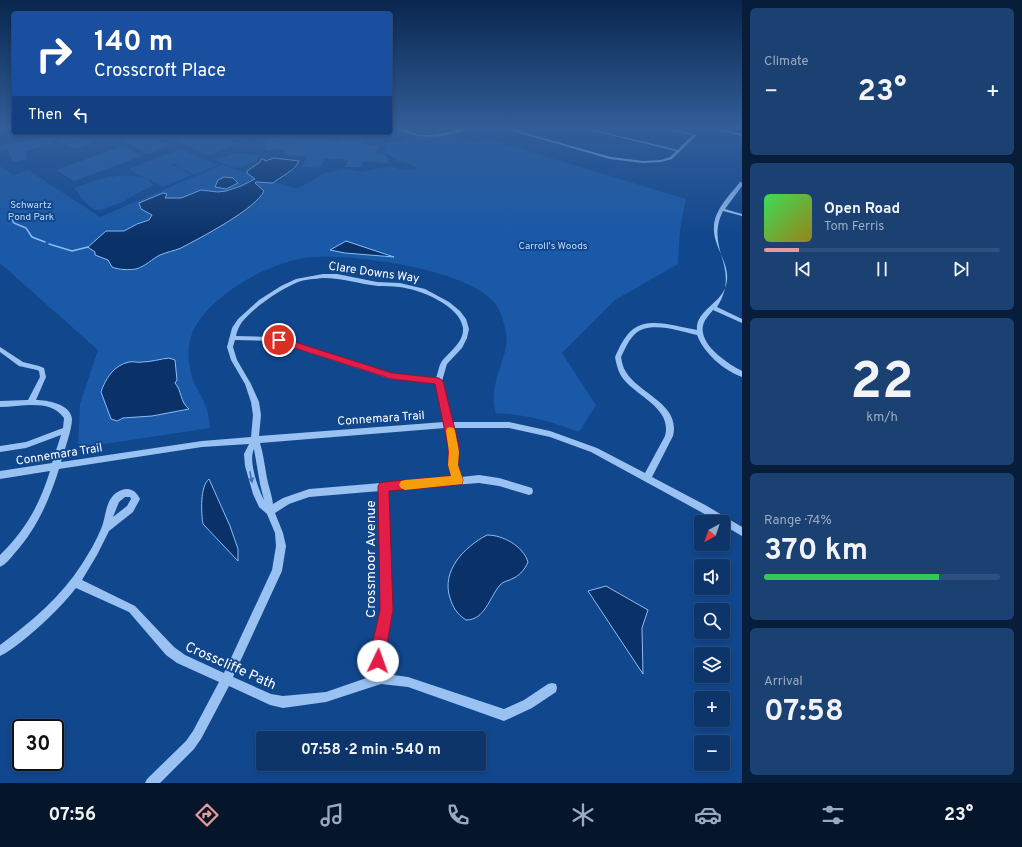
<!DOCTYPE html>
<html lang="en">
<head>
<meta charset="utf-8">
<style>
  body { margin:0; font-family:Overpass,sans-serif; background:#1b4072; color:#f1f3f6; height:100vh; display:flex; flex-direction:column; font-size:15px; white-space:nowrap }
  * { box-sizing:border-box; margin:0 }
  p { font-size:13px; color:#9aabc1 }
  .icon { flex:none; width:22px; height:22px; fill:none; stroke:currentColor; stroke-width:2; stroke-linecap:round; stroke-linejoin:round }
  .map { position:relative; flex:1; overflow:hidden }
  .drawer { display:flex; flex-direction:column; gap:8px; padding:8px; background:#071d3a; width:280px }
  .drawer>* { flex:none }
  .guide { position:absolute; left:12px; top:12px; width:380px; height:122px; border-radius:4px; box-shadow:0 2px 6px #0003,0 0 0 1px #2d507e; background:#1a4fa0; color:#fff; overflow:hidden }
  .needle { width:26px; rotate:220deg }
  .fabs { position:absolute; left:694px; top:515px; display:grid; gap:8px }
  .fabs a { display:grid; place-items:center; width:36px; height:36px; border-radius:4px; background:#0d356a; box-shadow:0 2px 6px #0003,0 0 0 1px #2d507e; font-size:20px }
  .speed { position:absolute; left:12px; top:719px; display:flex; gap:8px; font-size:20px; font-weight:700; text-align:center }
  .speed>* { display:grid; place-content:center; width:52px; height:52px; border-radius:50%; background:#0d356a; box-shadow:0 2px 6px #0003,0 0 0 1px #2d507e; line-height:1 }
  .speed .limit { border:2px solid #111; border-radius:6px; background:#fff; color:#111 }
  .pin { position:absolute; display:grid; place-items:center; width:34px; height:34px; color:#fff; margin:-17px; border:2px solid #fff; border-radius:50%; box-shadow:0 1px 4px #0007 }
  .me { position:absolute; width:44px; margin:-22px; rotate:3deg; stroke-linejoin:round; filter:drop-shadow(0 0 3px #0008) }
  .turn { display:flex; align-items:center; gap:14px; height:84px; padding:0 16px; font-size:18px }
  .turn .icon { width:52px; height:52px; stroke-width:2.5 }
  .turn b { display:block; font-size:28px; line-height:34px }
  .then { display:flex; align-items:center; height:38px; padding:0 16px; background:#0003; gap:8px; font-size:15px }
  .big { font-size:30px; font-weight:700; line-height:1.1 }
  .drawer .widget { flex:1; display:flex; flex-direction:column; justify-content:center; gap:6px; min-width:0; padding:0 14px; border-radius:6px; background:#1b4072 }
  .drawer .dial { align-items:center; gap:0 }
  .dial b { font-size:52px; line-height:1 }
  .song { display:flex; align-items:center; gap:12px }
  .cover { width:48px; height:48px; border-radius:6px; background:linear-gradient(135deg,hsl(130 70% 55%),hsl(50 70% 35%)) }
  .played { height:4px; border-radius:2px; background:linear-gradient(90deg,#e69b98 15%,#2d507e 15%) }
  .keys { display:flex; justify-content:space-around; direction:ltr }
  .heat { display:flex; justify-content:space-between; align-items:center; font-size:22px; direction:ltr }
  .charge { height:6px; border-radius:3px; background:linear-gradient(90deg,#34c759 74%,#2d507e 0) }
  .trip { position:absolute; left:256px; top:731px; width:230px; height:40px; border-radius:4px; background:#0d356a; box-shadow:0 2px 6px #0003,0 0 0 1px #2d507e; font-weight:700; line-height:40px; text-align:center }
  .menu { display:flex; height:64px; justify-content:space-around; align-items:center; background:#05152a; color:#9aabc1 }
  .menu .icon { width:28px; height:28px }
  .menu .selected { color:#e69b98 }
  .menu b { font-size:18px; color:#f1f3f6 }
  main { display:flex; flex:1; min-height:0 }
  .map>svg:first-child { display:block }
  .green { fill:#1959a7 }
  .water { fill:#0a3269; stroke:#8bbcf5 }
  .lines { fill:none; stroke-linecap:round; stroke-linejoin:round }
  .stream { stroke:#8bbcf5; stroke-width:1.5 }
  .building { fill:#1f5eac }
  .minor { fill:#99c1f2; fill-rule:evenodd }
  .major { fill:#e4eeff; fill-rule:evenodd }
  .oneway { fill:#4172b0 }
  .route { fill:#e11d48; stroke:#92132f }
  .slow { fill:#f59e0b }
  .labels { text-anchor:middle; stroke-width:4; stroke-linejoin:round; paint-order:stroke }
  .far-park-label { font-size:10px; fill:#c0dcfd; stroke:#11478d }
  .street-label { font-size:12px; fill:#fff; stroke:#11478d }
  .near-street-label { font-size:14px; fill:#fff; stroke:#11478d }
</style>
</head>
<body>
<main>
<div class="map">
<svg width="742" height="783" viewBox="0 0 742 783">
  <rect width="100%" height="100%" fill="#11478d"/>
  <path class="green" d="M193 132H209L238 144 208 155 173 139Z
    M143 134 170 146 148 154 122 141Z
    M449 135 475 143 484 138 686 199 680 230 678 264 615 300 562 353 596 405 579 432C552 422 525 414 496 413 488 389 502 369 506 346 508 335 503 317 498 308 479 269 338 250 299 259 262 266 198 302 190 341 187 352 189 369 193 380 197 390 204 399 207 410 209 416 209 422 210 428L78 448 80 404 98 350 0 263V166L13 175 28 170 100 217 222 165 297 189 325 173 346 169 362 172 389 166 402 170 417 168 413 165 396 160 384 152 389 142H400L412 136 428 137Z
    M180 149 218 165 195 175 176 166 178 164H171L192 175 163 187 147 178 153 185 122 202 101 210C89 211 81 196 74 188 98 179 119 172 145 178L129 169Z
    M238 153 262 156C254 161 244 168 234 168L213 159Z"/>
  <path class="water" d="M274 158 299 161C295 171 281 176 273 183L256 182 255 183 264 191C256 209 200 238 181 248 174 251 167 252 160 255 152 259 146 266 136 269 129 270 119 270 112 267L108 260 95 255V252L89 248 88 247 106 231H124L137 224 149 220 152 215 141 209 139 203 163 193 167 194 165 198H181L201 190 218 192 226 191 241 186 255 179 247 173V171L260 162 261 159H264L265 161Z
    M224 177 233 178 238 183 226 189 215 187 218 180Z
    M346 241 394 257 345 253 330 250Z
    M169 358 175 360 177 380 175 383C182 391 180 402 189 409L152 416 123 418 117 421 111 419 101 392C105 379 114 365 129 362 133 361 138 363 142 362 151 362 160 359 169 358Z
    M209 479 230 526 238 549V561L203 524C201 513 200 486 209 479Z
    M487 535C503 535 523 546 528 562 525 569 521 574 514 578 509 581 503 581 500 585 489 598 485 620 466 620 457 614 453 608 450 598 441 571 464 547 487 535Z
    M606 586 648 610 642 628 643 674 588 591Z"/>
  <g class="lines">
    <path class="stream" d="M11 218 14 223 26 228 32 237 45 242
      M49 244 72 251 88 247"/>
  </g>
  <path class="building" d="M61 132 72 135H79L78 137 94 142 77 149 53 140 54 144 25 151 27 159 13 162 8 150 0 151V146L41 138 44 135H51Z
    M343 132H346L345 140 363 141 361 144 378 146 375 154 385 155 389 160 387 163 363 161 361 167H345L348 160 325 158 320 168 302 167 307 156 283 155 285 150 266 151 265 148H263L264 143 268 137 279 138 282 134 291 135 299 138 340 141Z
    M123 146 142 156 74 181 56 170Z"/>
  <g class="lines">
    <path class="minor" d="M400 128H404C416 139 438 135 453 131 458 130 463 127 468 128 452 137 414 142 400 128Z
      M502 128H507L611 157 643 161 661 160 670 157 676 151 581 128H586L678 150 692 135 663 129 662 128H667L697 135 672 159 661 162 643 163 610 159Z
      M710 128H715L742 134V136Z
      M740 182H742V186L725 209 742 214V216L723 211C704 250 742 267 717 307L742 319V323L713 310C709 315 704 320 703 326 699 345 728 364 742 371V377C723 370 704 353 697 335 680 331 651 321 636 333 629 339 625 349 621 357 622 362 623 368 626 372 639 394 681 404 673 436L652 477 707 506 742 527V536L723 525V522H718L701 512 591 452 550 437 509 428H453L457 446V465L461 477 479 475 499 478 532 488 533 491 532 494 529 495 499 486 479 483 388 490 391 610 383 650 386 674 408 677 504 709 524 700 548 684 552 683 556 684 557 688 556 692 532 708 504 721 408 687 381 684 326 702 283 708 270 705 229 686 201 739 194 749 160 783H145L147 779 186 741 193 731 219 682 177 663 166 655 129 612 76 588C60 608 41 626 21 642 14 647 7 653 0 656V645C31 622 61 597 82 564 89 553 96 541 101 529 106 518 105 501 116 493 126 486 135 488 140 499L133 512 109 531 97 555 82 580 135 606 174 647 185 655 224 673 272 570 276 546 275 533 267 514 259 507 253 494 245 466 244 454 249 444 202 447 59 469C49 501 36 530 14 554 10 559 6 564 0 567V555C26 529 39 506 50 471L0 479V471L52 463 61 435 26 448 0 452V446L26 442 63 428 64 418C50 398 21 407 0 407V401L28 400 40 377 39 371 37 370 19 366 0 352V347L23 362 39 366 44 368 46 377 36 400C47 400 71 404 72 419 72 430 64 451 61 462L202 441 251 437 253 415 251 402 245 384 231 360 227 347 232 328 238 319 259 300 281 286 296 279 323 274H337L377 282 400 283 425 289 449 302 460 311 466 319 469 329 467 338 462 348 447 364 442 381 452 422H509L550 431 597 448 645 473 665 436C672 410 641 398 626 382 619 375 617 367 615 357 619 348 624 337 632 330 649 316 677 327 697 330 695 312 719 304 725 288 734 266 712 248 714 226 715 209 730 195 740 182ZM323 278C343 278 359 284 378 286 385 286 392 286 399 287 419 289 460 305 463 328 464 342 450 351 442 361 439 365 438 373 436 378L391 373 273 337 236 336C237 331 239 326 242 322 254 307 281 289 298 282 306 279 315 279 323 278ZM235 340 273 341 391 379 436 383 444 422 259 436 261 415 259 402 251 384 237 360 233 347ZM445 428 449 446V465L453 477 309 489 283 498 273 504C272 497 270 490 268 483 265 469 264 456 260 443ZM254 449 260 484 264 500C258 488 248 461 254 449ZM380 491 381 610 373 650 375 675 326 692 283 696 271 694 233 677 282 571 286 546 283 533 275 513 289 504 309 497ZM125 497H130L131 499 127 506 113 517 119 502Z"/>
    <path class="major" d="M0 128H12L0 131Z"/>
  </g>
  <defs><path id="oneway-solid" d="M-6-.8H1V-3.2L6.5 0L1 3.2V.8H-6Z"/></defs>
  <use class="oneway" href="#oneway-solid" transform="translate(251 477) rotate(79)"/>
  <linearGradient id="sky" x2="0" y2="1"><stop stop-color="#09274e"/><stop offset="0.54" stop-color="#325e9a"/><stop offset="1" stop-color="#325e9a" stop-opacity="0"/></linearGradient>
  <rect width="742" height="237" fill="url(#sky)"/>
  <path class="route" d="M279 337 392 373 439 378 443 381 459 446 458 465 463 480 462 484 458 485 389 491 393 610 383 666 378 668 373 666 371 661V650L380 610 378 486 380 483 384 482 451 476 448 465V446L435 384 392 379 276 342 275 340Z"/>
  <path class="slow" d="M450 427 454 428 455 431 459 452 458 465 463 480 462 484 405 490 401 488 399 485 401 481 405 480 451 476 448 465 449 452 446 431 447 428Z"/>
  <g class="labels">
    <g class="far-park-label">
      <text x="31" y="208">Schwartz<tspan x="31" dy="12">Pond Park</tspan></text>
      <text x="553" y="249">Carroll's Woods</text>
    </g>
    <g class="street-label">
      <text transform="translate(374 272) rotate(8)" y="4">Clare Downs Way</text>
      <text transform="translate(381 418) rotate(-4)" y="4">Connemara Trail</text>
      <text transform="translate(59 454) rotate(-9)" y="4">Connemara Trail</text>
    </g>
    <g class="near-street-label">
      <text transform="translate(370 559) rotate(-90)" y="5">Crossmoor Avenue</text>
      <text transform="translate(231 665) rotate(24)" y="5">Crosscliffe Path</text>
    </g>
  </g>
</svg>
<div class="fabs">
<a><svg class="needle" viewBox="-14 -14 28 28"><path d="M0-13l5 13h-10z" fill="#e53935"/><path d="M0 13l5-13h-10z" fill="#9aabc1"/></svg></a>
<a><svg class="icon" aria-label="sound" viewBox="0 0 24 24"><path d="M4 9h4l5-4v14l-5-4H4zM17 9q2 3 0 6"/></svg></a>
<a><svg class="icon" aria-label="search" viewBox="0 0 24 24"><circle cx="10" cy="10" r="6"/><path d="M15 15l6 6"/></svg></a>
<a><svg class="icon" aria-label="layers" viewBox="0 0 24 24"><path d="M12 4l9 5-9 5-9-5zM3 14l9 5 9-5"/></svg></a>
<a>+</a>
<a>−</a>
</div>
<div class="speed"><div class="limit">30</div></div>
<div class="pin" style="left:279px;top:340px;background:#d93025"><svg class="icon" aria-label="arrive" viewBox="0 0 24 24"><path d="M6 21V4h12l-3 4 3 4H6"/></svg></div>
<svg class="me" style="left:378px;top:661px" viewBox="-20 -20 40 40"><circle r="19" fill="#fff"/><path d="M0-13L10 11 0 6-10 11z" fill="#e11d48"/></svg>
<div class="trip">07:58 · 2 min · 540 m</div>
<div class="guide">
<div class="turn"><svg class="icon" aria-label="right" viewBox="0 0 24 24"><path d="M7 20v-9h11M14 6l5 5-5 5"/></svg><div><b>140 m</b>Crosscroft Place</div></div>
<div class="then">Then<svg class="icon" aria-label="left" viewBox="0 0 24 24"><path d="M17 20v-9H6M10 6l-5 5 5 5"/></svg></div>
</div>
</div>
<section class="drawer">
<div class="widget"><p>Climate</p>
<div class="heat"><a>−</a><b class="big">23°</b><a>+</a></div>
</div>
<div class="widget">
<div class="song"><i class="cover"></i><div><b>Open Road</b><p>Tom Ferris</p></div></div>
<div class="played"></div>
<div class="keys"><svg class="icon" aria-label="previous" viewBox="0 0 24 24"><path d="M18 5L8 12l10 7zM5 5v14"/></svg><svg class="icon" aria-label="pause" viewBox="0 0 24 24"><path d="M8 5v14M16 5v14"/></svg><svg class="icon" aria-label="next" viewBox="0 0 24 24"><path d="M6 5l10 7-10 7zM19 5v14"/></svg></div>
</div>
<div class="widget dial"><b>22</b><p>km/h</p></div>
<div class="widget"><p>Range · 74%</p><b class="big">370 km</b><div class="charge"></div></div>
<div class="widget"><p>Arrival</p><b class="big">07:58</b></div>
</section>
</main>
<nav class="menu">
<b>07:56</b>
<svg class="icon selected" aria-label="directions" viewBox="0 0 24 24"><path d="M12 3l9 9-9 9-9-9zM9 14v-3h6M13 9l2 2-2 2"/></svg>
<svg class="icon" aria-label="music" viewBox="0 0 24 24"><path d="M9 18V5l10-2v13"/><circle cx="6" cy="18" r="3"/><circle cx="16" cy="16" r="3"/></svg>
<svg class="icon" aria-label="phone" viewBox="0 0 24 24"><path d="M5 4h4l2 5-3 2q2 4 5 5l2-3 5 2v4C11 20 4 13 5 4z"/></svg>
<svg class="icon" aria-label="climate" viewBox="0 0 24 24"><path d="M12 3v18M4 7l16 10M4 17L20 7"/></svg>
<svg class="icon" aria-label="car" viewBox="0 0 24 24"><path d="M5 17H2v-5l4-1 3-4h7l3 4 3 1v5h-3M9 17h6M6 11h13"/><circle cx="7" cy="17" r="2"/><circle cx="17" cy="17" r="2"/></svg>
<svg class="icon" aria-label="filters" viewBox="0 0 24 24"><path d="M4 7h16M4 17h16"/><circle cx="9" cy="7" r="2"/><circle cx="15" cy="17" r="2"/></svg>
<b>23°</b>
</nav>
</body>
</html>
